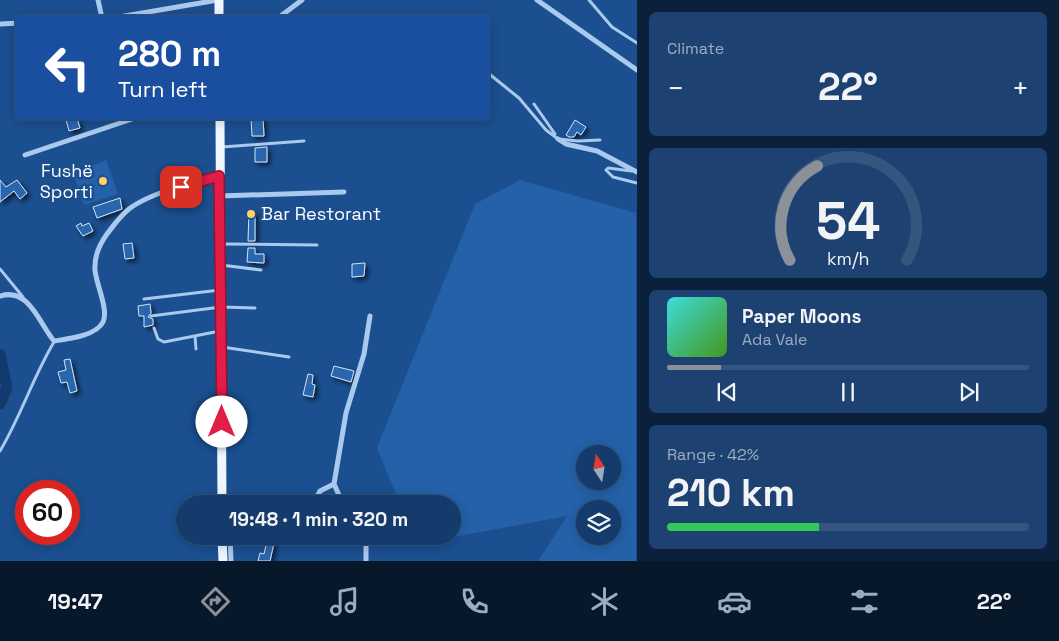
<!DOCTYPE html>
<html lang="en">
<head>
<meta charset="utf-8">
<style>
  body { margin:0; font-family:"Space Grotesk",sans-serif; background:#1d4271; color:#f1f3f6; height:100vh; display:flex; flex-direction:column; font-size:19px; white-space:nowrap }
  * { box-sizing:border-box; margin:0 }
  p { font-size:16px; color:#9dadc1 }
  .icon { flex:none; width:28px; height:28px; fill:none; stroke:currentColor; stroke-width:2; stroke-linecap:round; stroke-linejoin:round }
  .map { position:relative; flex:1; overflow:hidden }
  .side { display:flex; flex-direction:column; gap:12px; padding:12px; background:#0b203b; width:422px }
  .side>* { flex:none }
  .guide { position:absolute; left:15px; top:15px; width:475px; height:105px; border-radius:5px; box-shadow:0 2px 12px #0003,0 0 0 1px #33557e; background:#1a4fa0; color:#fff; overflow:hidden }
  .needle { width:32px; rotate:348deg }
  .buttons { position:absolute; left:576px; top:445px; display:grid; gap:10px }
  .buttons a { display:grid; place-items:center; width:45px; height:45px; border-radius:50%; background:#143b6b; box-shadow:0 2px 12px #0003,0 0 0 1px #33557e; font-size:25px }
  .speed { position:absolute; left:15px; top:480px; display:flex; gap:10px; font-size:25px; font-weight:700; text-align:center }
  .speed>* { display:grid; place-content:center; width:65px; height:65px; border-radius:50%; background:#143b6b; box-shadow:0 2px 12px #0003,0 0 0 1px #33557e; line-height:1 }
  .speed .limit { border:8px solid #d22; background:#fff; color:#111 }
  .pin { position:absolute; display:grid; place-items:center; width:42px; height:42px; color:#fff; margin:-21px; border-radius:10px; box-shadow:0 2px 8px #0006 }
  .me { position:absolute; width:55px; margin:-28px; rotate:0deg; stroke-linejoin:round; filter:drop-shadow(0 0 4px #0008) }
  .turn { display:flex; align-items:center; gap:18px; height:105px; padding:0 20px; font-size:22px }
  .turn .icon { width:65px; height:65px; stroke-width:2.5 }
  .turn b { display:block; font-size:35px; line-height:42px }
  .big { font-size:38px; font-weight:800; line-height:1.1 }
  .side .tile { flex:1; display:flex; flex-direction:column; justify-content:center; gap:8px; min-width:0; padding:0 18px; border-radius:8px; background:#1d4271 }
  .side .dial { align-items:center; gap:0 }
  .dial svg { height:130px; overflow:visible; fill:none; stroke:#33557e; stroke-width:7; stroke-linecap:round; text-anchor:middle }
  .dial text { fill:#f1f3f6; stroke:none }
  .song { display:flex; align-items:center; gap:15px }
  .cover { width:60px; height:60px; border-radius:8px; background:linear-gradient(135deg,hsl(180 70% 55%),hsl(100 70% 35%)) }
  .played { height:5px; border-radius:2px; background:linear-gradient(90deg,#8c9099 15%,#33557e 15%) }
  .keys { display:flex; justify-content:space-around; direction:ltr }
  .heat { display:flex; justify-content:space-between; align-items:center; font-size:28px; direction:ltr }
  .charge { height:8px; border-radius:4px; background:linear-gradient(90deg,#34c759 42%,#33557e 0) }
  .trip { position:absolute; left:176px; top:495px; width:285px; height:50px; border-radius:25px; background:#143b6b; box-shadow:0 2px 12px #0003,0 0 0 1px #33557e; font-weight:800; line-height:50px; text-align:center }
  .menu { display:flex; height:80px; justify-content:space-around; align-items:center; background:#08182b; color:#9dadc1 }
  .menu .icon { width:35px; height:35px }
  .menu .on { color:#8c9099 }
  .menu b { font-size:22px; color:#f1f3f6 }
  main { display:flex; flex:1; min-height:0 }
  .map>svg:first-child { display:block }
  .green { fill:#2461a8; fill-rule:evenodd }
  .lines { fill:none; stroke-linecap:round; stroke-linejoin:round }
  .river { stroke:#123a6d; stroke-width:11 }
  .building { fill:#2a66ad; stroke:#cfe3fa; filter:url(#shadow) }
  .service { stroke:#a9c9ee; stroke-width:3 }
  .minor { stroke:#a9c9ee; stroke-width:5 }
  .primary { stroke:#f0f6ff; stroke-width:9 }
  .route-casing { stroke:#92132f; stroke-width:12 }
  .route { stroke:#e11d48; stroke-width:9 }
  .poi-dot { fill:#ffd166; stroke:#1b4f8f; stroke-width:2 }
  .labels { text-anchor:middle; stroke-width:5; stroke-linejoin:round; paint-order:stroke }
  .poi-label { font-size:18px; fill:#fff; stroke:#1b4f8f; text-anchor:end }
</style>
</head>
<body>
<main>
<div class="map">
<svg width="637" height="561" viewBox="0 0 637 561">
  <defs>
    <filter id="shadow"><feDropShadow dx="3" dy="3" stdDeviation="2.5" flood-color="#0009"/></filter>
  </defs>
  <rect width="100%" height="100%" fill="#1b4f8f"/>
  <path class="green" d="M106 160 118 194 84 205 73 174Z
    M520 180 636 213V561H538L567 516 416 544 413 536H452V504H400L377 448 475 204ZM585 454H612V481H585ZM585 509H612V536H585Z"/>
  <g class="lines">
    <path class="river" d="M0 354 7 388 0 404"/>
  </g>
  <path class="building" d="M77 118 80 128 69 131 66 120Z
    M251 118H263L264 136H252Z
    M575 120 586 127 581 135 577 132 574 137H569L566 135Z
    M267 147V162H255V148Z
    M0 180 6 187 17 180 27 193 20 199 14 191 0 202Z
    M120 198 122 209 97 218 93 207Z
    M249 211H255V241H248Z
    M81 223 82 226 89 223 93 231 83 236 76 226Z
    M132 243 134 258 125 259 123 244Z
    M248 248H255V254H264V263L247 262Z
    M365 263 364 276 352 277V264Z
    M150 304 151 313 148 317 153 319V325L144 327V316H139L138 306Z
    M70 359 77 391 70 393 67 382 61 383 58 372 66 370 64 360Z
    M334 366 354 371 351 382 331 376Z
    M308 374 313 375 312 384 315 385 313 397 303 395Z
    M267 541 274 543 270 561H258L260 553 264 554Z"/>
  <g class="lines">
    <path class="service" d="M589 0 612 27 637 43
      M488 73 519 98 546 130 558 139 578 141 600 140
      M534 104 555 134
      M222 147 304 141
      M631 171 608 168 606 170 613 177 637 183
      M223 244 317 245
      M221 265 261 270
      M0 269 23 297
      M144 299 220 290
      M151 316 221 307 255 308
      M154 328 158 339 164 342 220 331
      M195 336 196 349
      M222 347 289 357
      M0 451C21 416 33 377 54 342"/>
    <path class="minor" d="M98 0 102 18
      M537 0 637 70
      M113 18 218 0
      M278 18 302 0
      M1 24 18 23
      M558 139 566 144 597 151 637 172
      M25 155 135 118
      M219 196 344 192
      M0 296C29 287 39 323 54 341 68 339 96 336 103 322 109 310 96 284 95 270 94 256 99 245 107 234 114 225 120 216 129 209 148 194 195 181 219 176
      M222 498 235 504
      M313 504 320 491 334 484
      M343 504 334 484 346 413 364 354 370 316
      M230 536 231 561
      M366 536V561"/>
    <path class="primary" d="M219 0V18
      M220 118 222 504
      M222 536 223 561"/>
  </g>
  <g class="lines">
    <defs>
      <path id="route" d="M181 187 219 176 222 422"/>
    </defs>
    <use href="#route" class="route-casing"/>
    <use href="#route" class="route"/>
  </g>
  <g class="poi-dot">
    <circle cx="103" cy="181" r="5"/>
    <circle cx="251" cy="214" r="5"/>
  </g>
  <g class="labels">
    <g class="poi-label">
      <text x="93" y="177">Fushë<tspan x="93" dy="21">Sporti</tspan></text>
      <text x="261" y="220" text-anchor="start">Bar Restorant</text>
    </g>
  </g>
</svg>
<div class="buttons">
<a><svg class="needle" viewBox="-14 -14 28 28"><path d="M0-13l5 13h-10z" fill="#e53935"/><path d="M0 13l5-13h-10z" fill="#9dadc1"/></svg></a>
<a><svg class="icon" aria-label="layers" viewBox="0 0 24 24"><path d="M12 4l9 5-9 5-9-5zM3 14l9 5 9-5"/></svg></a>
</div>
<div class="speed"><div class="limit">60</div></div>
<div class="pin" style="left:181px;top:187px;background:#d93025"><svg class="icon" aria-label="arrive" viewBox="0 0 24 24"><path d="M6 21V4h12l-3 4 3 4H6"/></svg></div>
<svg class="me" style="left:222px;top:422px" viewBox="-20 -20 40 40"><circle r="19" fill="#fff"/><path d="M0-13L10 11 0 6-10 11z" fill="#e11d48"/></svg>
<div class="trip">19:48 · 1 min · 320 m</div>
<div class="guide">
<div class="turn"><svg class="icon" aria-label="left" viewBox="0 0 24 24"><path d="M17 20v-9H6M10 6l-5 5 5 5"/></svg><div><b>280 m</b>Turn left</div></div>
</div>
</div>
<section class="side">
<div class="tile"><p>Climate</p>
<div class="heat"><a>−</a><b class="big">22°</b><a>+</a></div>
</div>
<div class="tile dial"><svg viewBox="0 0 100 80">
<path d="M14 69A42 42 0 1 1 86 69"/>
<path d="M14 69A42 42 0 0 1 31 11" stroke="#8c9099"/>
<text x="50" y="56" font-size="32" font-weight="700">54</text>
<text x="50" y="72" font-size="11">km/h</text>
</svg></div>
<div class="tile">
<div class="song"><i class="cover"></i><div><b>Paper Moons</b><p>Ada Vale</p></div></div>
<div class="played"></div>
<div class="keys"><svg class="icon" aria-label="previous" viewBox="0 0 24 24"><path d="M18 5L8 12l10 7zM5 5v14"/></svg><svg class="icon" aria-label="pause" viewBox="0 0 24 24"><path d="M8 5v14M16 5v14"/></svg><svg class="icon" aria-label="next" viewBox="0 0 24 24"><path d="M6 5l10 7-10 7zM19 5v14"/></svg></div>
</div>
<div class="tile"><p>Range · 42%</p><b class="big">210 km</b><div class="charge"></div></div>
</section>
</main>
<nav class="menu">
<b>19:47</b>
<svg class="icon on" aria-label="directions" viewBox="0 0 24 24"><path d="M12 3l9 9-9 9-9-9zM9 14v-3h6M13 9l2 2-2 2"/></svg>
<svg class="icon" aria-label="music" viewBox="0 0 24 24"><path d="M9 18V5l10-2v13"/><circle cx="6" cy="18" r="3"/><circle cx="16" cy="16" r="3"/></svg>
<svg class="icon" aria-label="phone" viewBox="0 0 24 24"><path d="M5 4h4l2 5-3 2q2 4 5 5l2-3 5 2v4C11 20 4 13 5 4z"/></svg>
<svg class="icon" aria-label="climate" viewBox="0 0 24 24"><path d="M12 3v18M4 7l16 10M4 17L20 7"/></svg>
<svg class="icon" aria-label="car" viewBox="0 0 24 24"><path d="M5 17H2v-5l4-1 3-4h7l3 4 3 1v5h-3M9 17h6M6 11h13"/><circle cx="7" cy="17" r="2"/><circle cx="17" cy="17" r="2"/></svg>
<svg class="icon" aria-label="filters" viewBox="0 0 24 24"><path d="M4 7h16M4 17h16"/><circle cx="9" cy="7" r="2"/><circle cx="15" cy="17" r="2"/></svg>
<b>22°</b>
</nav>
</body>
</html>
